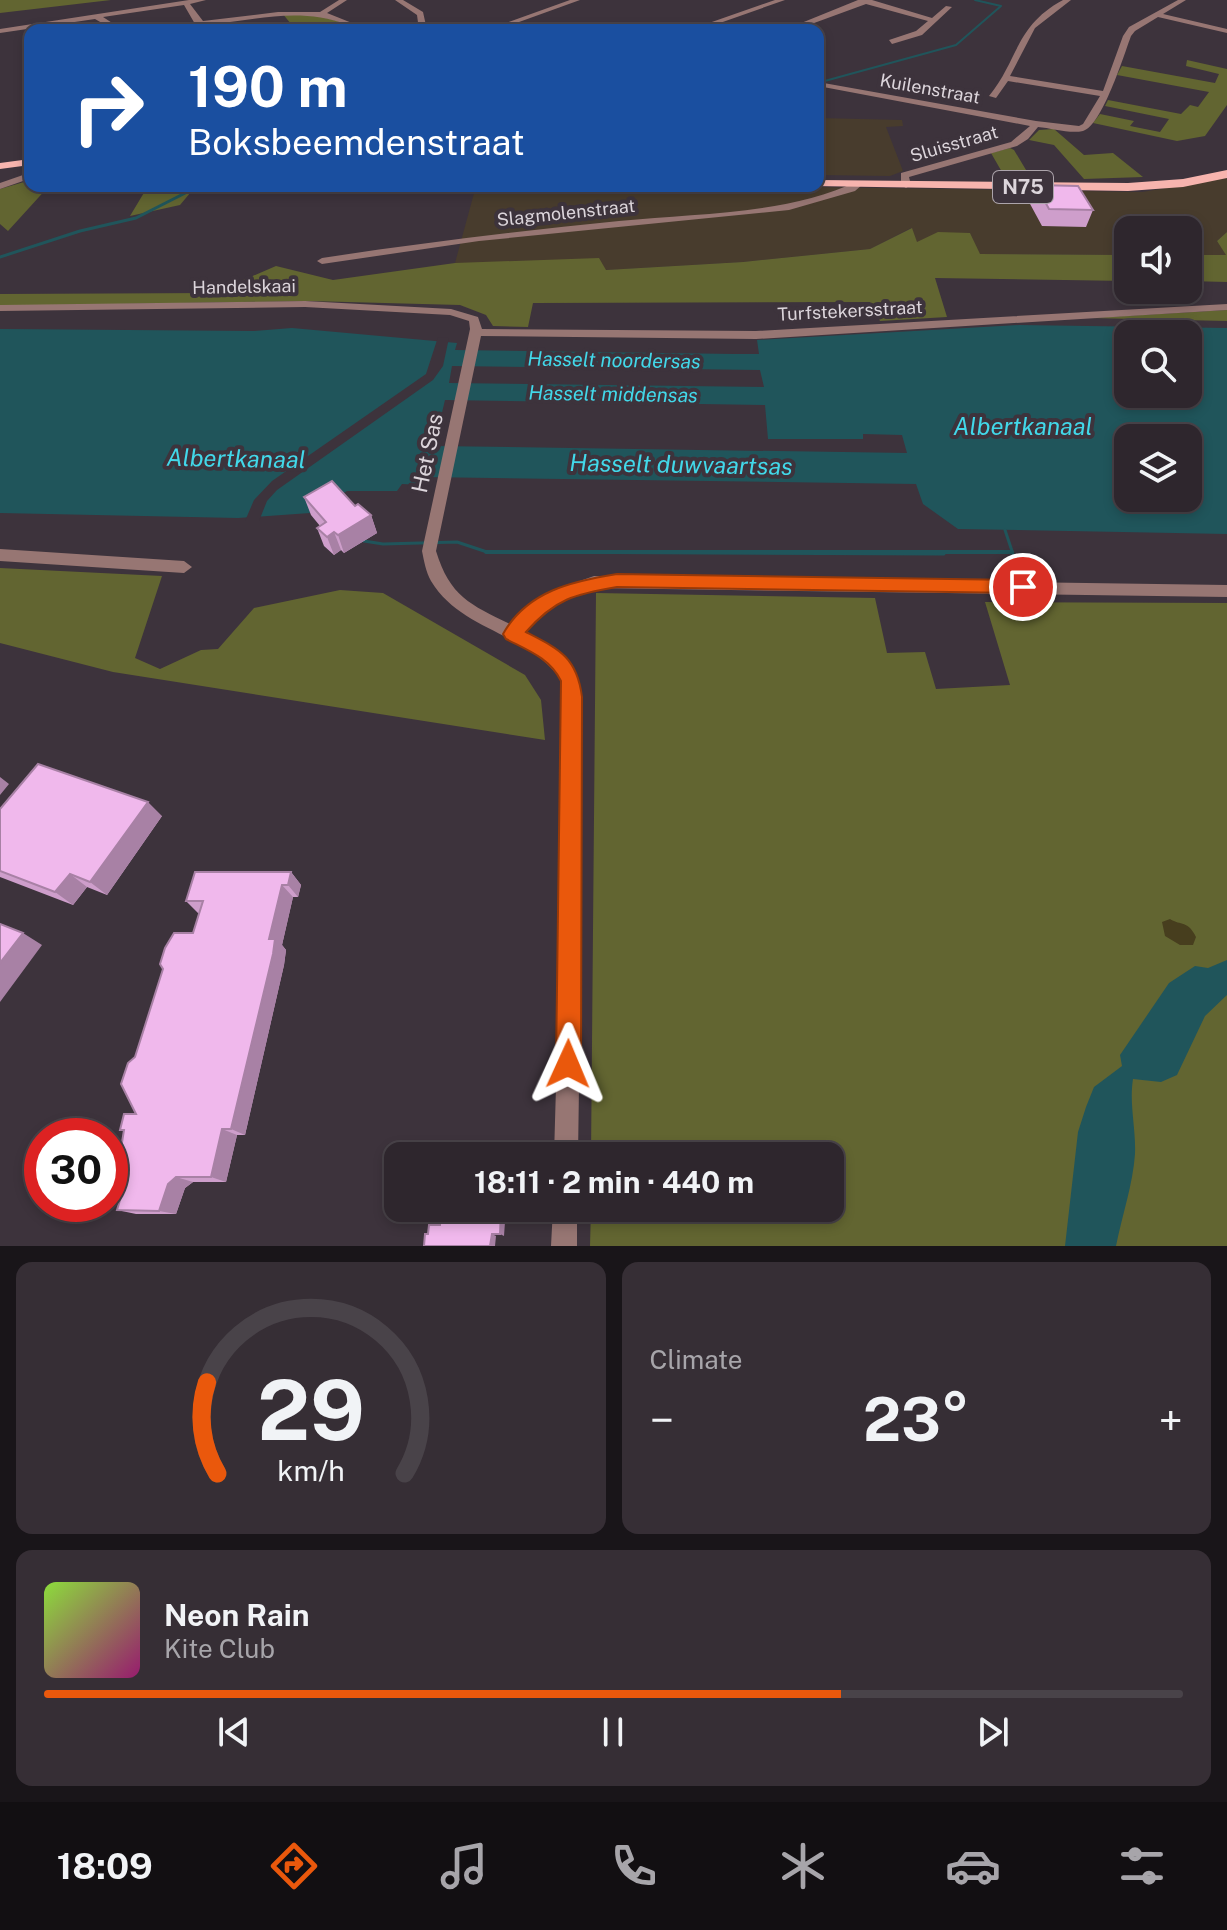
<!DOCTYPE html>
<html lang="en">
<head>
<meta charset="utf-8">
<style>
  body { margin:0; font-family:"Public Sans",sans-serif; background:#362e35; color:#f1f3f6; height:100vh; display:flex; flex-direction:column; font-size:30px; white-space:nowrap }
  * { box-sizing:border-box; margin:0 }
  p { font-size:26px; color:#a7a5aa }
  .icon { flex:none; width:44px; height:44px; fill:none; stroke:currentColor; stroke-width:2; stroke-linecap:round; stroke-linejoin:round }
  .map { position:relative; height:1246px; overflow:hidden }
  .details { display:flex; flex-direction:column; gap:16px; padding:16px; background:#191519; flex:1 }
  .details>* { flex:none }
  .guide { position:absolute; left:24px; top:24px; width:800px; height:168px; border-radius:16px; box-shadow:0 4px 12px #0003,0 0 0 2px #494349; background:#1a4fa0; color:#fff; overflow:hidden }
  .controls { position:absolute; left:1114px; top:216px; display:grid; gap:16px }
  .controls a { display:grid; place-items:center; width:88px; height:88px; border-radius:16px; background:#2e262d; box-shadow:0 4px 12px #0003,0 0 0 2px #494349; font-size:40px }
  .speed { position:absolute; left:24px; top:1118px; display:flex; gap:16px; font-size:40px; font-weight:700; text-align:center }
  .speed>* { display:grid; place-content:center; width:104px; height:104px; border-radius:50%; background:#2e262d; box-shadow:0 4px 12px #0003,0 0 0 2px #494349; line-height:1 }
  .speed .limit { border:12px solid #d22; background:#fff; color:#111 }
  .pin { position:absolute; display:grid; place-items:center; width:68px; height:68px; color:#fff; margin:-34px; border:4px solid #fff; border-radius:50%; box-shadow:0 2px 8px #0007 }
  .me { position:absolute; width:88px; margin:-44px; rotate:1deg; stroke-linejoin:round; filter:drop-shadow(0 0 6px #0008) }
  .turn { display:flex; align-items:center; gap:28px; height:168px; padding:0 32px; font-size:36px }
  .turn .icon { width:104px; height:104px; stroke-width:2.5 }
  .turn b { display:block; font-size:56px; line-height:68px }
  .big { font-size:60px; font-weight:700; line-height:1.1 }
  .details .tile { flex:1; display:flex; flex-direction:column; justify-content:center; gap:12px; min-width:0; padding:0 28px; border-radius:16px; background:#362e35 }
  .details .dial { align-items:center; gap:0 }
  .dial svg { height:208px; overflow:visible; fill:none; stroke:#494349; stroke-width:7; stroke-linecap:round; text-anchor:middle }
  .dial text { fill:#f1f3f6; stroke:none }
  .song { display:flex; align-items:center; gap:24px }
  .cover { width:96px; height:96px; border-radius:12px; background:linear-gradient(135deg,hsl(90 70% 55%),hsl(320 70% 35%)) }
  .played { height:8px; border-radius:4px; background:linear-gradient(90deg,#ea580c 70%,#494349 70%) }
  .keys { display:flex; justify-content:space-around; direction:ltr }
  .heat { display:flex; justify-content:space-between; align-items:center; font-size:44px; direction:ltr }
  .details .tiles { flex:1; display:grid; gap:16px; grid-template-columns:1fr 1fr }
  .tile:last-child { grid-column:span 2 }
  .trip { position:absolute; left:384px; top:1142px; width:460px; height:80px; border-radius:16px; background:#2e262d; box-shadow:0 4px 12px #0003,0 0 0 2px #494349; font-weight:700; line-height:80px; text-align:center }
  .menu { display:flex; height:128px; justify-content:space-around; align-items:center; background:#120f12; color:#a7a5aa }
  .menu .icon { width:56px; height:56px }
  .menu .on { color:#ea580c }
  .menu b { font-size:36px; color:#f1f3f6 }
  .map>svg:first-child { display:block }
  .commercial { fill:#483c2d }
  .green { fill:#626531 }
  .sand { fill:#473e1e }
  .water { fill:#20555b; fill-rule:evenodd }
  .pier { fill:#3d333c }
  .lines { fill:none; stroke-linecap:round; stroke-linejoin:round }
  .stream-far2 { stroke:#20555b; stroke-width:2 }
  .stream-far1 { stroke:#20555b; stroke-width:3 }
  .stream { stroke:#20555b; stroke-width:4 }
  .minor { fill:#977673; fill-rule:evenodd }
  .major { fill:#f7b4ae; fill-rule:evenodd }
  .wall { fill:#ce9ecb }
  .shaded-wall { fill:#a881a5 }
  .building { fill:#f0b8ec; stroke:#a881a5; stroke-width:2 }
  .route { fill:#ea580c; stroke:#983908; stroke-width:2 }
  .labels { text-anchor:middle; stroke-width:8; stroke-linejoin:round; paint-order:stroke }
  .far-street-label { font-size:18px; fill:#dcd5db; stroke:#3d333c }
  .shield { fill:#3d333c; stroke:#aca4ab; stroke-width:2 }
  .shield-label { font-size:20px; font-weight:bold; fill:#dcd5db }
  .far-water-label { font-size:20px; font-style:italic; fill:#42d8e9; stroke:#3d333c }
  .street-label { font-size:22px; fill:#dcd5db; stroke:#3d333c }
  .water-label { font-size:24px; font-style:italic; fill:#42d8e9; stroke:#3d333c }
</style>
</head>
<body>
<div class="map">
<svg width="1227" height="1246" viewBox="0 0 1227 1246">
  <rect width="100%" height="100%" fill="#3d333c"/>
  <path class="commercial" d="M818 118 902 120 903 126 886 127 903 171 890 176 818 175Z
    M1227 178V232L1217 241 1227 255H1188V230H1128V255L979 254 970 233 917 243 911 228 870 249 743 262 606 270 455 263 476 186H746L1142 192Z"/>
  <path class="green" d="M0 0H111L0 13Z
    M307 12 347 24V30H296L282 13Z
    M1187 60 1227 69V105L1205 136 1177 141 1093 123 1100 114 1134 121 1130 126 1160 132 1169 119 1105 106 1108 100 1181 114 1190 105 1198 107 1209 92 1117 75 1122 66 1215 83 1219 74 1186 66Z
    M1054 129 1084 155 1113 153 1143 177 1084 179 1054 145 1029 140 1039 130Z
    M1010 148 1014 150 1032 180 1006 179 991 153Z
    M24 182H30V186H49L8 231 0 224V189Z
    M148 186H196L180 205 130 216Z
    M912 228 917 242 938 232 970 233 980 254 1128 255V281L935 278 947 317 880 321 870 302 533 303 528 327 493 326 486 315 460 305 309 301 0 306V294L213 293 276 266 333 280 455 263 599 258 606 270 743 262 870 249Z
    M1227 232V282L1188 281V255H1226L1217 241Z
    M1227 310V321L1091 318Z
    M0 568 162 576 135 658 160 669 201 650 218 649 254 608 340 590 383 593 525 675 541 700 545 740 113 672 0 643Z
    M596 593 875 598 887 653 925 652 936 689 1010 685 985 602 1227 603V1246H590L591 1208H830V1156H591Z"/>
  <path class="sand" d="M1170 919C1181 926 1188 920 1196 937L1193 945H1180L1165 936 1162 922Z"/>
  <path class="water" d="M1019 325 1227 328V534L958 529 923 504 916 484 424 477 422 485 402 484 397 491H347L310 513 238 518 0 513V329L254 331 292 328 457 343 455 350 734 354H759L757 340ZM1128 334H1188V394H1128ZM452 366 760 370 764 387 449 383ZM445 400 765 405 768 439H863V434L902 435 907 453 434 446ZM1128 438H1188V498H1128Z
    M1227 960V995L1205 1016 1177 1075 1161 1082 1133 1079C1129 1104 1136 1128 1135 1154 1133 1184 1122 1216 1116 1246H1065L1078 1132 1086 1107 1094 1087 1122 1066 1120 1055 1169 983 1195 966 1208 968Z"/>
  <path class="pier" d="M438 337 449 338 443 366 433 380 277 490 267 501 259 521H245L254 500 272 481 426 374Z"/>
  <g class="lines">
    <path class="stream-far2" d="M821 82 956 45 1001 6 975 0"/>
    <path class="stream-far1" d="M0 257 80 231 136 218 199 186
      M1005 530 1013 554
      M364 541 383 544 457 542 487 552 944 554"/>
    <path class="stream" d="M486 552H1012"/>
    <path class="minor" d="M189 0H206L190 4 203 21 278 12H320L339 0H347L327 13 352 23 348 25C297 6 255 21 203 25L195 24 184 5 103 17 123 30H114L95 19 0 33V29Z
      M395 0H403L423 12 427 30H419L417 15Z
      M570 0H580L497 30H486Z
      M775 0H785L700 30H689Z
      M858 0H872L932 18 946 6 952 7 922 35 892 44 889 40 916 31 928 21 866 4 795 30H784Z
      M1063 0H1071L1035 28 1010 76 1103 91 1123 36 1129 27 1178 0H1186L1163 14 1227 29V33L1158 17 1135 31 1131 36C1124 55 1102 126 1083 131 1070 134 1051 128 1038 127L1028 139 1017 146 909 177 911 185 906 188 901 185V173L1011 142 1030 126 818 86V82L1036 121 1079 126 1083 124 1100 96 1008 81 996 98 989 96C1019 59 1015 26 1063 0Z
      M605 23 612 25 607 28 609 30H601L599 25Z
      M23 175 26 176V180L0 189V183Z
      M858 181 863 184 855 191 789 210 479 241 322 264 317 261 322 258C421 243 519 231 619 221 698 213 786 215 858 181Z
      M305 301 451 309 478 317 482 329 756 331 1227 304V310L756 339 481 336 436 551C450 597 471 605 512 625L546 593 594 576 1227 585V597L595 588 558 601 526 631 562 656 579 681 582 880 578 1156H554L562 880 563 682C527 631 462 632 431 581 426 572 424 561 422 551L470 329 469 321 450 315 305 307 0 311V305Z
      M0 549 184 561 192 567 184 573 0 561Z
      M553 1208H577V1246H551Z"/>
    <path class="major" d="M30 159V165L0 169V163Z
      M1227 170V178L1183 187 1128 191 813 186H818V180L1128 183 1183 179Z"/>
  </g>
  <path class="wall" d="M1036 185 1093 210 1086 227 1042 226 1029 202Z
    M304 497 355 506 371 515 377 533 344 553 341 550 334 555 324 546 317 528 320 526 311 515Z
    M0 809 162 816 107 895 87 887 73 905 0 877Z
    M291 872 301 885 298 897H293L282 945 286 950 284 965 245 1135H237L226 1182H193L185 1188 176 1214H136L117 1210 126 1179 119 1177 123 1162 119 1161 124 1131 120 1130 136 1114 135 1057 193 933 199 914 186 901Z"/>
  <path class="shaded-wall" d="M371 515 377 533 344 553 338 535Z
    M334 532 341 550 334 555 327 537Z
    M0 777 9 784 0 795Z
    M148 802 162 816 107 895 90 882Z
    M291 872 301 885 298 897 288 885Z
    M70 874 87 887 73 905 55 892Z
    M282 885 293 897 282 945 286 950 284 965 245 1135 231 1129 269 939Z
    M23 933 42 945 0 1002V963Z
    M222 1129 237 1135 226 1182 211 1177Z
    M176 1177 193 1182 185 1188 176 1214 159 1211 168 1184Z
    M501 1208H506L504 1236 500 1234Z
    M492 1234 496 1236 495 1246H490Z"/>
  <path class="building" d="M1036 185 1078 186 1093 210 1049 209Z
    M332 481 355 506 358 504 371 515 338 535 334 532 327 537 317 528 326 522 304 497Z
    M38 764 148 802 90 882 70 874 55 892 0 871V809Z
    M195 872H291L288 885H282L269 939H275L273 954 231 1129H222L211 1177H176L168 1184 159 1211 117 1210 127 1177H119L123 1161H119L124 1130H120L124 1114H136L121 1084 128 1063 135 1057 163 969 160 964 165 948 174 933H193L203 901H186Z
    M0 924 23 933 0 963Z
    M441 1208H501L500 1234H492L490 1246H424L425 1234H428L429 1225H440Z"/>
  <path class="route" d="M617 574 1023 580 1032 587 1023 593 617 587C575 594 555 599 526 632 559 649 577 657 582 697L581 1064 577 1073 568 1077 559 1073 556 1064 561 681C550 658 527 650 506 639L503 634C527 591 573 581 617 574Z"/>
  <g class="labels">
    <g class="far-street-label">
      <text transform="translate(930 89) rotate(10)" y="6">Kuilenstraat</text>
      <text transform="translate(954 144) rotate(-16)" y="6">Sluisstraat</text>
      <text transform="translate(566 213) rotate(-6)" y="6">Slagmolenstraat</text>
      <text transform="translate(244 287) rotate(-1)" y="6">Handelskaai</text>
      <text transform="translate(850 311) rotate(-3)" y="6">Turfstekersstraat</text>
    </g>
    <rect class="shield" x="993" y="171" width="60" height="32" rx="6"/>
    <g class="shield-label">
      <text x="1023" y="194">N75</text>
    </g>
    <g class="far-water-label">
      <text transform="translate(614 360) rotate(1)" y="7">Hasselt noordersas</text>
      <text transform="translate(613 394) rotate(1)" y="7">Hasselt middensas</text>
    </g>
    <g class="street-label">
      <text transform="translate(427 453) rotate(-78)" y="8">Het Sas</text>
    </g>
    <g class="water-label">
      <text x="1023" y="435">Albertkanaal</text>
      <text transform="translate(236 459) rotate(1)" y="8">Albertkanaal</text>
      <text transform="translate(681 465) rotate(1)" y="8">Hasselt duwvaartsas</text>
    </g>
  </g>
</svg>
<div class="controls">
<a><svg class="icon" aria-label="sound" viewBox="0 0 24 24"><path d="M4 9h4l5-4v14l-5-4H4zM17 9q2 3 0 6"/></svg></a>
<a><svg class="icon" aria-label="search" viewBox="0 0 24 24"><circle cx="10" cy="10" r="6"/><path d="M15 15l6 6"/></svg></a>
<a><svg class="icon" aria-label="layers" viewBox="0 0 24 24"><path d="M12 4l9 5-9 5-9-5zM3 14l9 5 9-5"/></svg></a>
</div>
<div class="speed"><div class="limit">30</div></div>
<div class="pin" style="left:1023px;top:587px;background:#d93025"><svg class="icon" aria-label="arrive" viewBox="0 0 24 24"><path d="M6 21V4h12l-3 4 3 4H6"/></svg></div>
<svg class="me" style="left:568px;top:1064px" viewBox="-20 -20 40 40"><path d="M0-17L14 15 0 8-14 15z" fill="#ea580c" stroke="#fff" stroke-width="4"/></svg>
<div class="trip">18:11 · 2 min · 440 m</div>
<div class="guide">
<div class="turn"><svg class="icon" aria-label="right" viewBox="0 0 24 24"><path d="M7 20v-9h11M14 6l5 5-5 5"/></svg><div><b>190 m</b>Boksbeemdenstraat</div></div>
</div>
</div>
<section class="details">
<div class="tiles">
<div class="tile dial"><svg viewBox="0 0 100 80">
<path d="M14 69A42 42 0 1 1 86 69"/>
<path d="M14 69A42 42 0 0 1 10 34" stroke="#ea580c"/>
<text x="50" y="56" font-size="32" font-weight="700">29</text>
<text x="50" y="72" font-size="11">km/h</text>
</svg></div>
<div class="tile"><p>Climate</p>
<div class="heat"><a>−</a><b class="big">23°</b><a>+</a></div>
</div>
<div class="tile">
<div class="song"><i class="cover"></i><div><b>Neon Rain</b><p>Kite Club</p></div></div>
<div class="played"></div>
<div class="keys"><svg class="icon" aria-label="previous" viewBox="0 0 24 24"><path d="M18 5L8 12l10 7zM5 5v14"/></svg><svg class="icon" aria-label="pause" viewBox="0 0 24 24"><path d="M8 5v14M16 5v14"/></svg><svg class="icon" aria-label="next" viewBox="0 0 24 24"><path d="M6 5l10 7-10 7zM19 5v14"/></svg></div>
</div>
</div>
</section>
<nav class="menu">
<b>18:09</b>
<svg class="icon on" aria-label="directions" viewBox="0 0 24 24"><path d="M12 3l9 9-9 9-9-9zM9 14v-3h6M13 9l2 2-2 2"/></svg>
<svg class="icon" aria-label="music" viewBox="0 0 24 24"><path d="M9 18V5l10-2v13"/><circle cx="6" cy="18" r="3"/><circle cx="16" cy="16" r="3"/></svg>
<svg class="icon" aria-label="phone" viewBox="0 0 24 24"><path d="M5 4h4l2 5-3 2q2 4 5 5l2-3 5 2v4C11 20 4 13 5 4z"/></svg>
<svg class="icon" aria-label="climate" viewBox="0 0 24 24"><path d="M12 3v18M4 7l16 10M4 17L20 7"/></svg>
<svg class="icon" aria-label="car" viewBox="0 0 24 24"><path d="M5 17H2v-5l4-1 3-4h7l3 4 3 1v5h-3M9 17h6M6 11h13"/><circle cx="7" cy="17" r="2"/><circle cx="17" cy="17" r="2"/></svg>
<svg class="icon" aria-label="filters" viewBox="0 0 24 24"><path d="M4 7h16M4 17h16"/><circle cx="9" cy="7" r="2"/><circle cx="15" cy="17" r="2"/></svg>
</nav>
</body>
</html>
